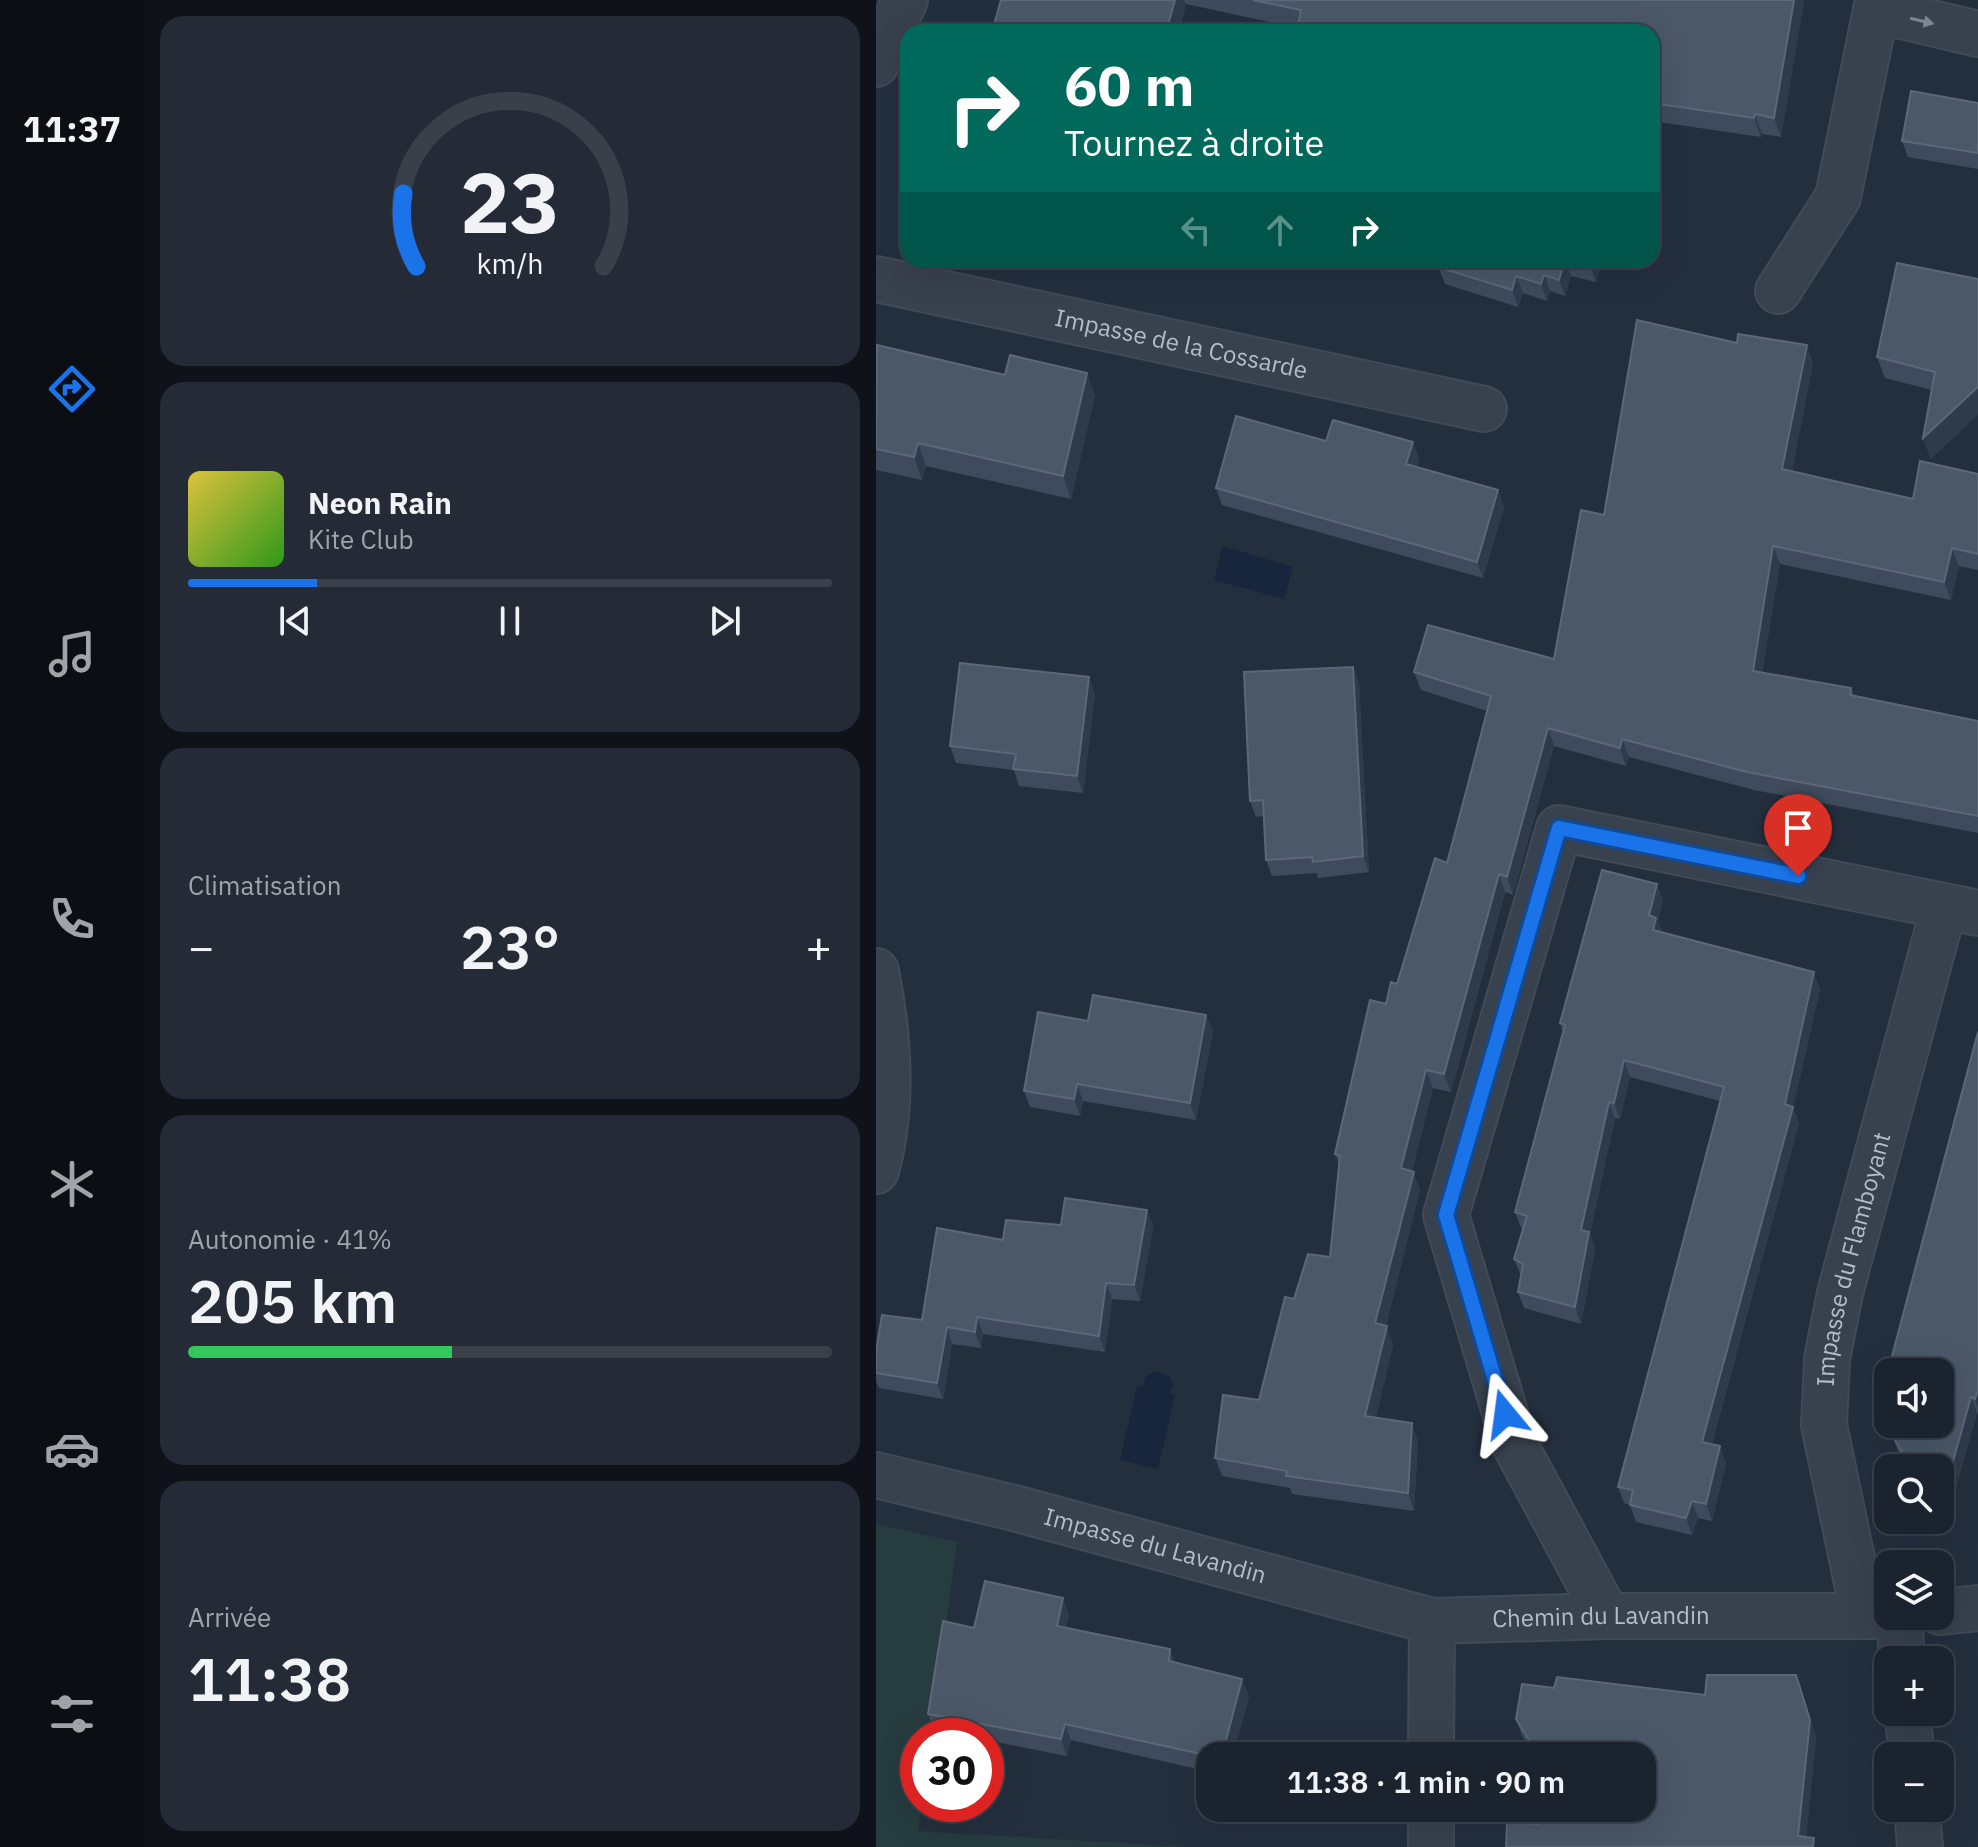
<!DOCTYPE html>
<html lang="fr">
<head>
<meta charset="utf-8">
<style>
  body { margin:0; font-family:"IBM Plex Sans",sans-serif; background:#242b36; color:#f1f3f6; height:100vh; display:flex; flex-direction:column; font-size:30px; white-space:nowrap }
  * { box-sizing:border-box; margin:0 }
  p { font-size:26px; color:#a0a4aa }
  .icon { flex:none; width:44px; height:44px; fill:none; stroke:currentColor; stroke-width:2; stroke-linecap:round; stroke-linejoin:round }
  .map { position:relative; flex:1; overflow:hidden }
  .details { display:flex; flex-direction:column; gap:16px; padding:16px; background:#0f1319; width:732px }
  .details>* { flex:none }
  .top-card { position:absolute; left:24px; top:24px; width:760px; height:244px; border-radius:24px; box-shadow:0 8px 32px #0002,0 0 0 2px #39404a; background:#00695c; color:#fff; overflow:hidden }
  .fabs { position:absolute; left:998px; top:1358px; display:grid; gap:16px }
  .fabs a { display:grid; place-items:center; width:80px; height:80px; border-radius:16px; background:#1b232e; box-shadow:0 8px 32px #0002,0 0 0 2px #39404a; font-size:40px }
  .speed { position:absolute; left:24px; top:1718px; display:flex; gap:16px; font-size:40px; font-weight:700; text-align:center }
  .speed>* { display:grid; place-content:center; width:104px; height:104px; border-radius:50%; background:#1b232e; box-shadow:0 8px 32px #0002,0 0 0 2px #39404a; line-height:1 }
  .speed .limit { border:12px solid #d22; background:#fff; color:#111 }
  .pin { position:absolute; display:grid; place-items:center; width:68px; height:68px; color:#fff; margin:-82px -34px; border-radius:50% 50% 50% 0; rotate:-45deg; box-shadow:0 0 8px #0007 }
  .pin .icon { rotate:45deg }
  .me { position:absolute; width:88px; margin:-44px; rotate:344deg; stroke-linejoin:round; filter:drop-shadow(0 0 6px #0008) }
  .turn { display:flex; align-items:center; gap:28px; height:168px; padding:0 32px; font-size:36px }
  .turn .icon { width:104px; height:104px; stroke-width:2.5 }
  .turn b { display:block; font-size:56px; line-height:68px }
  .lanes { display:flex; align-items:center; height:76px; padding:0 32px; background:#0003; justify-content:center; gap:40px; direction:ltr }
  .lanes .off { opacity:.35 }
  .big { font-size:60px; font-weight:600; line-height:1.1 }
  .details .widget { flex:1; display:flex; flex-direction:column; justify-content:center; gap:12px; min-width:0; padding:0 28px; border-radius:24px; background:#242b36 }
  .details .dial { align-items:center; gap:0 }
  .dial svg { height:208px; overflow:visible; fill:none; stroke:#39404a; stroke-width:7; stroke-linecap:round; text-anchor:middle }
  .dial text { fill:#f1f3f6; stroke:none }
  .song { display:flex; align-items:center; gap:24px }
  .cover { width:96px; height:96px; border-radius:12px; background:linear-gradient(135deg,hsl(50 70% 55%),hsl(110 70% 35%)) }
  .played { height:8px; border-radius:4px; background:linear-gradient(90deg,#1a73e8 20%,#39404a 20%) }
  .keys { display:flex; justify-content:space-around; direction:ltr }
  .heat { display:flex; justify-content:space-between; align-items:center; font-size:44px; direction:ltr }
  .charge { height:12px; border-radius:6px; background:linear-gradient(90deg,#34c759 41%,#39404a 0) }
  .trip { position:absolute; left:320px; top:1742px; width:460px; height:80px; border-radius:24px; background:#1b232e; box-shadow:0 8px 32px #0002,0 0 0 2px #39404a; font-weight:600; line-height:80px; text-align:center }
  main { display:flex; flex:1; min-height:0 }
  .dock { display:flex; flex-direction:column; width:144px; justify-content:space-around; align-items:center; background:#0b0e12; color:#a0a4aa }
  .dock .icon { width:56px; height:56px }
  .dock .on { color:#1a73e8 }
  .dock b { font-size:36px; color:#f1f3f6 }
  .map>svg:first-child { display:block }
  .green { fill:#263c3f }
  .water { fill:#17263c }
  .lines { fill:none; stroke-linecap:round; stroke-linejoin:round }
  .minor-casing { stroke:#414a57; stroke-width:48 }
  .minor { stroke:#38414e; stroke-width:44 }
  .wall { fill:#3f4b5c }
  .shaded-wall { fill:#2f3b4b }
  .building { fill:#4b5868; stroke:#5c6777; stroke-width:2 }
  .oneway { fill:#7c8592 }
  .route-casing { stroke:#114b97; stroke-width:20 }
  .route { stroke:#1a73e8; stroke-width:14 }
  .labels { text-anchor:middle; stroke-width:8; stroke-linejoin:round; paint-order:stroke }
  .street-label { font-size:24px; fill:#b4bcc9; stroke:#1d2633 }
</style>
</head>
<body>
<main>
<nav class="dock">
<b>11:37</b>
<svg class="icon on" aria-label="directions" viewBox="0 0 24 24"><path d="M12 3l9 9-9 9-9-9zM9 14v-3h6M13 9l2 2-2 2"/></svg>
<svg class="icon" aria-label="music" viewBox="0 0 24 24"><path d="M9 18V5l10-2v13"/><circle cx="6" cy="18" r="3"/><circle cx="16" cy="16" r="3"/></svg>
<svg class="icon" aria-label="phone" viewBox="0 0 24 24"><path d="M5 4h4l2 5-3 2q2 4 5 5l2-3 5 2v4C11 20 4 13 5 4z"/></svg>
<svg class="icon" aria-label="climate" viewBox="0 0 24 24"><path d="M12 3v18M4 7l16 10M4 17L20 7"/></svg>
<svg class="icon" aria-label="car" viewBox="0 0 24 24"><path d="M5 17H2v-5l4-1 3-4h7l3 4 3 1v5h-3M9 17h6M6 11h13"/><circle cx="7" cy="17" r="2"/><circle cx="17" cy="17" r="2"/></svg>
<svg class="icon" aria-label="filters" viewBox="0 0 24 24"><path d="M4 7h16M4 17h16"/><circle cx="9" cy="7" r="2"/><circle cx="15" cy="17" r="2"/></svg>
</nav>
<section class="details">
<div class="widget dial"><svg viewBox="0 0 100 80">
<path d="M14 69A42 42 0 1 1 86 69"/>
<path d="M14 69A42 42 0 0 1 9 41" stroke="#1a73e8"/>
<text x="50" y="56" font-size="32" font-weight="700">23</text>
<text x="50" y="72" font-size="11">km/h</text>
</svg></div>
<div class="widget">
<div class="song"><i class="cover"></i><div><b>Neon Rain</b><p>Kite Club</p></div></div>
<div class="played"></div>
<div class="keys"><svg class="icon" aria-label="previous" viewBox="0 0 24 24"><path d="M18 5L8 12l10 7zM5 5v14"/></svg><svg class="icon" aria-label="pause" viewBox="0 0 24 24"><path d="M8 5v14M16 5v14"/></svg><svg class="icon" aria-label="next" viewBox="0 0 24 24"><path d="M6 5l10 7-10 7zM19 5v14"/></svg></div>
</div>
<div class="widget"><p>Climatisation</p>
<div class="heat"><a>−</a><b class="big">23°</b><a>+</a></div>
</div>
<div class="widget"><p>Autonomie · 41%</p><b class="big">205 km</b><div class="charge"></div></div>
<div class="widget"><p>Arrivée</p><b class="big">11:38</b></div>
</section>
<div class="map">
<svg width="1102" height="1847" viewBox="0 0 1102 1847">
  <rect width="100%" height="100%" fill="#242f3e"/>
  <path class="green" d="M0 1524 81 1542 55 1736H42V1804H46L42 1831 312 1847H0Z"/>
  <path class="water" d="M347 546 417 567 408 599 338 580Z
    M281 1371 294 1377 297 1384 294 1393 299 1395 282 1469 244 1460 261 1386 266 1387 270 1376Z"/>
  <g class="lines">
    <defs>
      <g id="minor">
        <path d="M1002 0 1000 10 1102 34"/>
        <path d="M0 64 29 0"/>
        <path id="s1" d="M0 279 608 409"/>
        <path d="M902 291 962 197 1000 10"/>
        <path d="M0 971C13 1036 18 1106 0 1171"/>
        <path id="s2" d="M0 1475 138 1508 556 1621"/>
        <path d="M1064 1612 1102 1608"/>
        <path d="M731 1616 638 1443 570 1215 683 828 1102 913"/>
        <path id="s3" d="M988 1616 948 1425 951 1359 964 1293 1068 907"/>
        <path d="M1023 1617 1026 1660"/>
        <path d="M1031 1712 1036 1756"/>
        <path id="s4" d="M555 1756 556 1621 731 1616H1031"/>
        <path d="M1041 1808 1044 1847"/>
        <path d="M555 1847V1808"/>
      </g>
    </defs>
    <use href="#minor" class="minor-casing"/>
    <use href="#minor" class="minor"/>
  </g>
  <path class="wall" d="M125 0H928L905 137 886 134 885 137 776 121V32L422 28 310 4 303 32H116Z
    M1102 103V169L1032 157 1026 141Z
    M547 260H727L720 282 695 276 689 296 674 291 671 301 647 293 642 307 569 284 562 267 548 264Z
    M1102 279 1055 459 1047 438 1056 390 1009 378 1001 357Z
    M0 350 219 395 195 499 50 466 46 480 0 470Z
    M937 363 916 471 1037 499 1102 474V570L1083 566 1075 600 904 564 886 673 975 688 978 696 1102 721V833L878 790 753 757 750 766 678 746 637 895 629 892 575 1092 557 1088 536 1171 544 1190 510 1326 517 1345 500 1417 542 1441 538 1511 416 1494 414 1488 346 1476 339 1458 383 1400 418 1299 454 1257 463 1164 459 1154 510 1004 521 984 571 863 611 711 545 690 538 672 678 659 728 515Z
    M450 441 537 442 543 459 540 467 622 490 628 507 607 578 346 505 340 488Z
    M483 683 493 872 442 878 441 873 396 876 390 860 388 816 380 817 374 801Z
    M219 694 207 793 143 786 138 770 80 763 74 746Z
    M787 900 782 921 786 932 944 989 917 1108 923 1123 836 1444 850 1463 836 1521 822 1518 816 1535 760 1522 754 1505 748 1503 742 1487 844 1101 754 1077 744 1119 739 1118 714 1234 719 1248 705 1324 648 1308 642 1292 645 1276 638 1259 647 1229 645 1228 639 1212 687 1033 684 1023Z
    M330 1015 337 1031 320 1120 207 1101 204 1116 154 1107 148 1091 212 1021Z
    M1102 1032V1414L1101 1413 1068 1530 1062 1520H1064V1468H1032L1022 1451 1016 1435 1064 1372H1012V1378L1011 1375Z
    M271 1210 277 1227 264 1301 236 1299 229 1352 107 1334 105 1348 76 1344 67 1399 3 1388 0 1381V1351L46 1320 127 1240 185 1225Z
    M193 1615 190 1628 299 1663 373 1696 357 1756H334V1772L195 1740 191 1756 110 1740V1736H88L58 1730 52 1714 98 1628Z
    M920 1675 940 1737 930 1837 663 1824 766 1756H659L646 1736 640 1719 678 1688 829 1695Z"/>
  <path class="shaded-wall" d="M299 0H308L310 4 303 32H290Z
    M918 0H928L905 137 898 118Z
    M879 114 886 134 885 137 878 118Z
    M689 260 695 276 689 296 683 280Z
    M716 260H727L720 282 714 265Z
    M668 275 674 291 671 301 665 284Z
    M640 276 647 293 642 307 636 290Z
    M931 345 937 363 913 487 906 469Z
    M211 373 219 395 195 499 187 476Z
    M1102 387V415L1055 459 1047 438Z
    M537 442 543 459 537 481 530 464Z
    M42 443 50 466 46 480 38 457Z
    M622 490 628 507 607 578 601 562Z
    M897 546 904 564 883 689 877 671Z
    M1076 548 1083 566 1075 600 1068 582Z
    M477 667 483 683 493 872 487 856Z
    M213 677 219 694 207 793 201 776Z
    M672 728 678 746 637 895 631 877Z
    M746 739 753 757 750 766 744 748Z
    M623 874 629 892 575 1092 568 1074Z
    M781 884 787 900 782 921 786 934 783 946 773 915Z
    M938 972 944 989 917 1108 923 1123 832 1458 826 1442 909 1104Z
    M330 1015 337 1031 320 1120 314 1103Z
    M748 1060 754 1077 744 1119 738 1103Z
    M550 1070 557 1088 532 1186 525 1168Z
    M201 1084 207 1101 204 1116 198 1099Z
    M733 1102 739 1118 714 1234 719 1248 705 1324 699 1307 705 1230Z
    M538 1172 544 1190 506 1341 499 1323Z
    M271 1210 277 1227 264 1301 258 1285Z
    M230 1283 236 1299 229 1352 223 1336Z
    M101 1317 107 1334 105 1348 99 1332Z
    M511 1326 517 1345 496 1434 489 1416Z
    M71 1327 76 1344 67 1399 61 1383Z
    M1101 1390 1102 1392V1407L1099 1399Z
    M1095 1397 1101 1413 1068 1530 1064 1519V1508Z
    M536 1423 542 1441 538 1511 532 1493Z
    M844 1446 850 1463 836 1521 830 1504Z
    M816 1501 822 1518 816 1535 810 1518Z
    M187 1598 193 1615 187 1643 181 1626Z
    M294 1649 301 1666 293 1661Z
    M920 1675 940 1737 929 1847 922 1836Z
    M366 1679 373 1696 357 1756H346Z
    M189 1724 195 1740 191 1756 185 1739Z"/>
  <path class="building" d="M125 0H299L290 32H116Z
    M377 0H918L898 118 879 114 878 118 776 103V32H421L425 10Z
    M1035 91 1102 103V153L1026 141Z
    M564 260H689L683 280 668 275 665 284 640 276 636 290 562 267Z
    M692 260H716L714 265Z
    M1021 263 1102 279V387L1047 438 1059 372 1001 357Z
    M761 320 861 343 862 334 931 345 906 469 1037 499 1044 461 1102 474V554L1076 548 1068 582 897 546 877 671 975 688 974 695 1102 721V816L871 772 746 739 744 748 672 728 631 877 623 874 568 1074 550 1070 525 1168 538 1172 499 1323 511 1326 489 1416 536 1423 532 1493 410 1476 411 1471 339 1458 347 1395 383 1400 409 1297 418 1299 432 1254 454 1257 464 1156 459 1154 494 1000 510 1004 515 982 521 984 559 858 571 863 591 788 615 696 538 672 552 625 678 659 705 510 728 515Z
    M1 345 129 375 134 355 211 373 187 476 42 443 38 457 0 449Z
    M360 416 450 441 457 420 537 442 530 464 622 490 601 562 340 488Z
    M84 663 213 677 201 776 137 769 140 754 74 746Z
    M477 667 487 856 437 862 436 857 390 860 387 800 374 801 368 672Z
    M726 870 781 884 773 915 780 918 777 930 938 972 909 1104 917 1107 826 1442 844 1446 830 1504 816 1501 810 1518 754 1505 757 1490 742 1487 848 1087 748 1060 738 1103 733 1102 705 1230 713 1232 699 1307 642 1292 647 1264 638 1259 651 1216 639 1212 689 1025 684 1023Z
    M217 995 330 1015 314 1103 201 1084 198 1099 148 1091 162 1012 212 1021Z
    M1102 1032V1390L1099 1399 1095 1397 1064 1508V1468H1035L1016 1435 1019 1424H1064V1372H1012V1376L1011 1375Z
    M189 1198 271 1210 258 1285 230 1283 223 1336 101 1317 99 1332 71 1327 61 1383 0 1373V1351L6 1315 46 1320 61 1228 127 1240 130 1220 185 1225Z
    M109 1581 187 1598 181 1626 294 1649 293 1661 366 1679 346 1756H334L189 1724 185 1739 52 1714 67 1621 98 1628Z
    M831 1675H920L934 1720 922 1836 938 1838 937 1847H630L631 1822 663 1824V1808H766V1756H663L640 1719 646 1684 678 1688 681 1677 829 1695Z"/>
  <defs><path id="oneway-solid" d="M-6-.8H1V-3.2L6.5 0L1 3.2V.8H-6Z" transform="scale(2)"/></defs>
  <use class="oneway" href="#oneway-solid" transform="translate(1046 21) rotate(13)"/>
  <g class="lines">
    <defs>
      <path id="route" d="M629 1414 570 1215 683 828 922 876"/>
    </defs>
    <use href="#route" class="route-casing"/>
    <use href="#route" class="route"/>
  </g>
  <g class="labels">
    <g class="street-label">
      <text dy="8" stroke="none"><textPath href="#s1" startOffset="312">Impasse de la Cossarde</textPath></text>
      <text dy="8" stroke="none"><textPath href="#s3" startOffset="364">Impasse du Flamboyant</textPath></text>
      <text dy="8" stroke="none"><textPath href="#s2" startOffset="288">Impasse du Lavandin</textPath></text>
      <text dy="8" stroke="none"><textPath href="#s4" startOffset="304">Chemin du Lavandin</textPath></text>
    </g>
  </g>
</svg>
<div class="fabs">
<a><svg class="icon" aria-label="sound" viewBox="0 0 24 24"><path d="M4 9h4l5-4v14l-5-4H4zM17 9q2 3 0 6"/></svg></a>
<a><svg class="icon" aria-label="search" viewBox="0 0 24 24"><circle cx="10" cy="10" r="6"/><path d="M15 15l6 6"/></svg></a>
<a><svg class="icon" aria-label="layers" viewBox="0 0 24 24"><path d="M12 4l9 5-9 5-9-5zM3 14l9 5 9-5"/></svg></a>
<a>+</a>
<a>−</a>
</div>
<div class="speed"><div class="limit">30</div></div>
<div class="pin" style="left:922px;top:876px;background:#d93025"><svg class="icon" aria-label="arrive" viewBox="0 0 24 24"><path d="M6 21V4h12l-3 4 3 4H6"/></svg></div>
<svg class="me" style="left:629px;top:1414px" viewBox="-20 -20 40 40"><path d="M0-17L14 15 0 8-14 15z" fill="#1a73e8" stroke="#fff" stroke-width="4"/></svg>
<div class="trip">11:38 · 1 min · 90 m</div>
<div class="top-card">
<div class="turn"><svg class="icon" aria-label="right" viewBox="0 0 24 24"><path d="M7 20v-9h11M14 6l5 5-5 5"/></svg><div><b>60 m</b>Tournez à droite</div></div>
<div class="lanes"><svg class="icon off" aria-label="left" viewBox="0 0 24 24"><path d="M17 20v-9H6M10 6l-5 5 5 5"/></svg><svg class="icon off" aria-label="ahead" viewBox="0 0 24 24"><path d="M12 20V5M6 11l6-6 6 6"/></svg><svg class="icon" aria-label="right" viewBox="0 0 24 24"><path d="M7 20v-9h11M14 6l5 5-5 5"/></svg></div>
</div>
</div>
</main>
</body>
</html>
